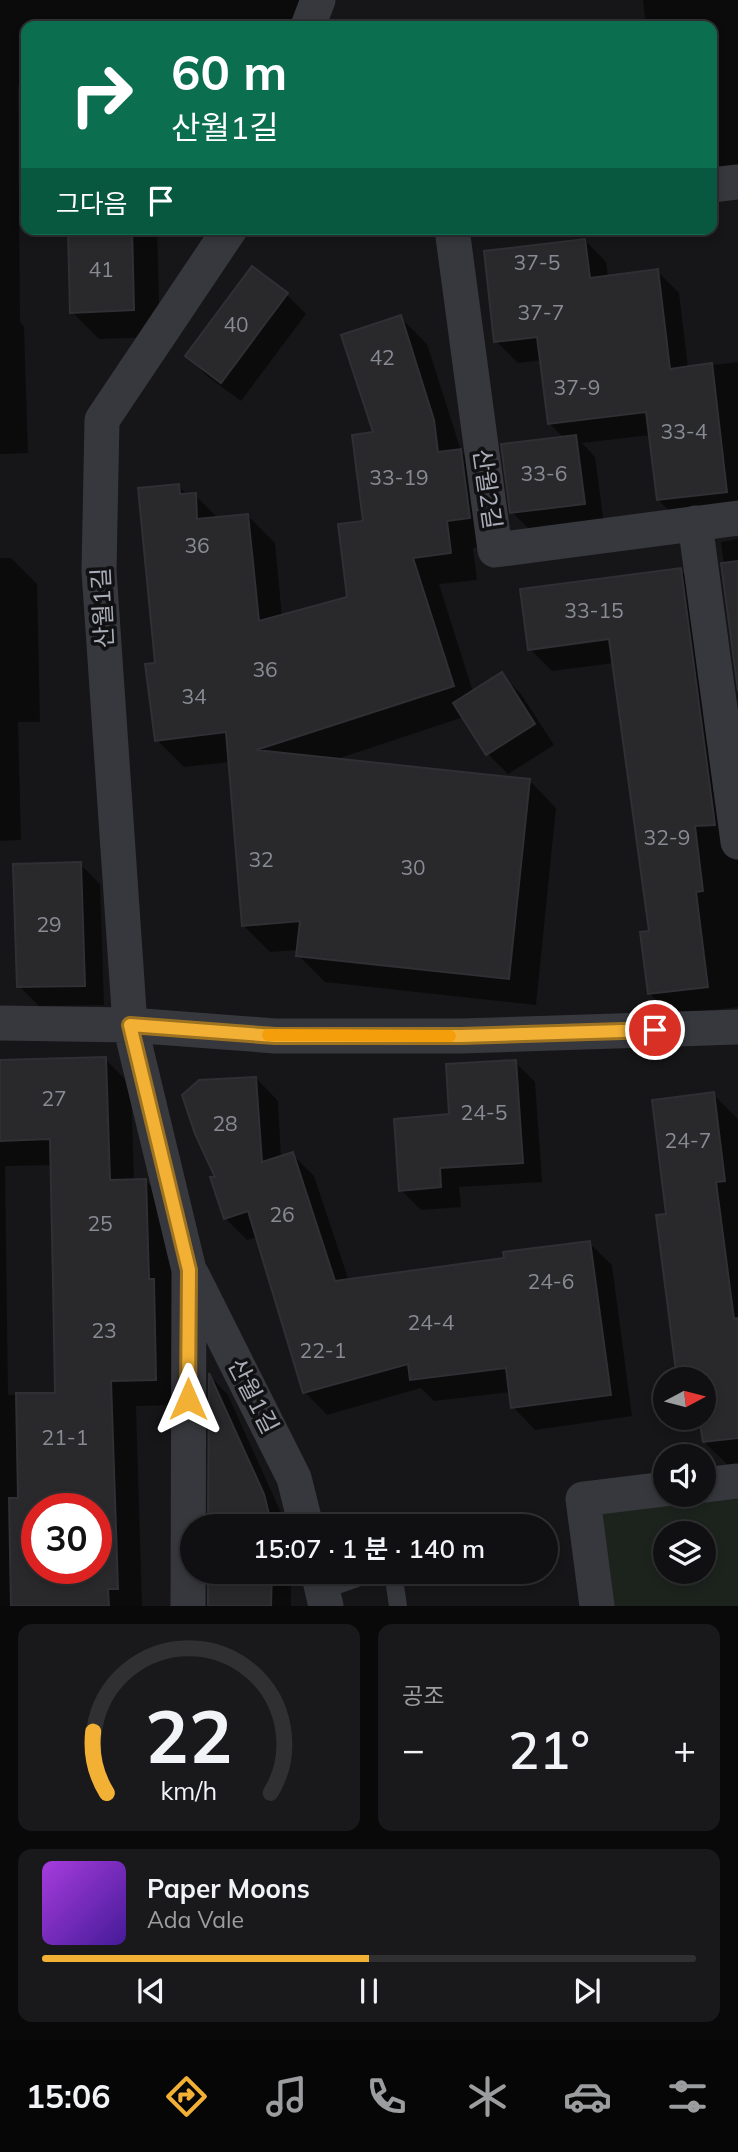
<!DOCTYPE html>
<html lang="ko">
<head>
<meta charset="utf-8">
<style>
  body { margin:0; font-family:Mulish,"Noto Sans KR",sans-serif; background:#19191b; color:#f1f3f6; height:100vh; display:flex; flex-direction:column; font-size:26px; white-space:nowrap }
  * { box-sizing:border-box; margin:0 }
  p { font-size:23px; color:#9c9d9f }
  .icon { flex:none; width:38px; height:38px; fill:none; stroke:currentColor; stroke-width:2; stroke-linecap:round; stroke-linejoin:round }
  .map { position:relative; height:1606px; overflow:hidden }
  .drawer { display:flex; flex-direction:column; gap:18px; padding:18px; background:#09090a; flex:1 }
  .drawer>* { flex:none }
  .hud { position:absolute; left:21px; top:21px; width:696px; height:214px; border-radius:14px; box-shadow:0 4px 10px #0003,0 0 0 2px #303032; background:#0b6e4f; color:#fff; overflow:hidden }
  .needle { width:46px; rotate:83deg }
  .fabs { position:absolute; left:653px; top:1367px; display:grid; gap:14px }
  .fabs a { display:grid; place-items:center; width:63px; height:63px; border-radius:50%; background:#101012; box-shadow:0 4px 10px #0003,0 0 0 2px #303032; font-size:35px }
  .speed { position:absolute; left:21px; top:1493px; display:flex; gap:14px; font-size:35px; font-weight:700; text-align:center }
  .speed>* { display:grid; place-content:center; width:91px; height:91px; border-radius:50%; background:#101012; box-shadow:0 4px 10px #0003,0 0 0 2px #303032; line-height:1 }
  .speed .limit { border:10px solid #d22; background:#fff; color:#111 }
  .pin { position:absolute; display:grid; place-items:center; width:60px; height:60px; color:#fff; margin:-30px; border:4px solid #fff; border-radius:50%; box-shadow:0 2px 7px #0007 }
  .me { position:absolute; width:77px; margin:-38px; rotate:0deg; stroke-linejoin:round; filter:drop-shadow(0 0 5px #0008) }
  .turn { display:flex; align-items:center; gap:24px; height:147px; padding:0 35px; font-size:32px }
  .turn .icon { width:91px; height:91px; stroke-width:2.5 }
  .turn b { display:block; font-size:49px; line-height:60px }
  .then { display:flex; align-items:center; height:66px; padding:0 35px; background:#0003; gap:14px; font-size:26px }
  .big { font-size:52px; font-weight:600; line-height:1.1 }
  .drawer .tile { flex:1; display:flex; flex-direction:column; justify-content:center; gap:10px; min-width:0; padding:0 24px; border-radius:14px; background:#19191b }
  .drawer .dial { align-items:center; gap:0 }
  .dial svg { height:182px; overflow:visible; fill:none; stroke:#303032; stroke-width:7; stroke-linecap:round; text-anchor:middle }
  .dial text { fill:#f1f3f6; stroke:none }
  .song { display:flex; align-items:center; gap:21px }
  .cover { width:84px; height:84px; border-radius:10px; background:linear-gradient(135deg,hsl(280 70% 55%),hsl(260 70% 35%)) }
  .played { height:7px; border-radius:4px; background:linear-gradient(90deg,#f2b134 50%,#303032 50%) }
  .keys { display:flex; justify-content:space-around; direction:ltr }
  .heat { display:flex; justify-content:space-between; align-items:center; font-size:38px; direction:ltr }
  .drawer .tiles { flex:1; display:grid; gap:18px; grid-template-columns:1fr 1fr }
  .tile:last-child { grid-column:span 2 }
  .trip { position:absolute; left:180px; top:1514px; width:378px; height:70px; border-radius:35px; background:#101012; box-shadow:0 4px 10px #0003,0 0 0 2px #303032; font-weight:600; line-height:70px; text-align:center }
  .dock { display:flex; height:112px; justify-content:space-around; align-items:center; background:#060607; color:#9c9d9f }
  .dock .icon { width:49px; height:49px }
  .dock .on { color:#f2b134 }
  .dock b { font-size:32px; color:#f1f3f6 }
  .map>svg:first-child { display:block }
  .green { fill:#1c231d; fill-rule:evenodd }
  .shadow { fill:#0007; fill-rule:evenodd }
  .building { fill:#29292c; stroke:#303034; stroke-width:2; fill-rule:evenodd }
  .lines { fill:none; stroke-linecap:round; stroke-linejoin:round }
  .lane { stroke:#37383d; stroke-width:18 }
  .street { stroke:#37383d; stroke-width:35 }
  .route-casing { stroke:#9d7322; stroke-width:18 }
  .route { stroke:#f2b134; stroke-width:12 }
  .slow { stroke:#f59e0b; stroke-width:12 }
  .labels { text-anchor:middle; stroke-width:7; stroke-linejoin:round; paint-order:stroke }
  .number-label { font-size:21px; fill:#888b94 }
  .street-label { font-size:24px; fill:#a8adb8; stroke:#111113 }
</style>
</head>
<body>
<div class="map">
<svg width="738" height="1606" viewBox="0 0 738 1606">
  <rect width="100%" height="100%" fill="#161618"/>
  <path class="green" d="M738 1489V1606H613L600 1506ZM665 1533H704V1572H665Z"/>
  <path class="shadow" d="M0 0H303L305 26H26V86H18L20 322 24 327 28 453 0 454Z
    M643 0H738V175L712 179V26H646Z
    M69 229H157L160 337 99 339 72 312Z
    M585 240 606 262 608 277 657 271 679 293 688 368 738 362V522L680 521 658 500 650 435 582 443 595 457 604 524 532 532 512 512 564 438 549 423 542 360 518 363 496 341Z
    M286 294 306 314 241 401 207 376 187 356Z
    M400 317 427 344 461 451 487 478 496 545 473 548 477 580 439 584 473 692 501 674 521 694 554 745 508 774 488 754 464 717 334 760 530 781 556 808 536 1005 325 982 298 955 299 950 270 952 243 925 230 762 184 767 157 740V664L178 486 188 495H195L219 519 248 516 275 543 282 617 349 599 365 522 375 433Z
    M738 539V674L721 542Z
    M0 558H11L37 584 40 722H18L21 840 0 841Z
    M680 570 702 592 738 860V1007L671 1015 650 994 651 932 614 663 552 671 530 649Z
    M80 864 100 884 104 1005 39 1006 19 986Z
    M105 1059 131 1085 134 1181 145 1180 171 1206 181 1405 136 1406 142 1606H0V1062ZM52 1165 57 1394 8 1395 5 1166ZM37 1508H96V1568H37Z
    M515 1062 535 1082 542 1182 459 1187 461 1207 421 1210 401 1190 451 1115Z
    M256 1078 278 1101 281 1158 292 1154 314 1176 349 1281 506 1260 589 1243 612 1265 632 1416 535 1430 513 1407 511 1392 434 1401 421 1388 327 1415 305 1392 258 1237 247 1240 225 1218 218 1179Z
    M713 1094 737 1118 738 1123V1465L729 1466 704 1442 701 1418 704 1379H678L668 1216Z
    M211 1377 228 1395 287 1526H210Z
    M210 1572H291V1606H210Z"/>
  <path class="building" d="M68 229H132L134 310 70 313Z
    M585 239 590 278 658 269 670 369 712 363 727 492 657 500 646 412 548 424 537 337 494 342 484 251Z
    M252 266 288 293 221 383 185 356Z
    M401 315 434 420 438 452 461 449 470 518 447 521 451 553 413 558 454 686 256 750 530 779 509 979 296 956 300 921 242 926 226 732 155 741 145 664 155 663 138 488 179 484 180 494 196 493 197 519 248 514 259 621 347 597 338 524 363 521 352 435 373 432 341 335Z
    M576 435 585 504 510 513 501 444Z
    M738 561V691L721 563Z
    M681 568 715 825 695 826 703 891 696 892 708 987 648 994 640 932 649 931 609 639 528 650 520 589Z
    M502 672 535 724 486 755 453 703Z
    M81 862 85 986 17 987 13 864Z
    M106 1057 110 1180 146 1179 149 1279H154L156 1380 111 1381 118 1589H108L109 1606H11L9 1498H18L16 1393H55L53 1282 50 1139 0 1141V1060ZM37 1508H96V1568H37Z
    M516 1060 523 1163 440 1168 441 1187 399 1191 394 1119 449 1114 446 1064Z
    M256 1077 262 1162 293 1152 335 1281 504 1258 503 1252 590 1241 611 1395 511 1408 506 1368 410 1380 408 1364 303 1393 248 1211 224 1219 210 1177H215L195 1134 182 1095 199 1080Z
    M714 1092 725 1181 716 1182 734 1319 738 1318V1438L703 1442 699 1418H704V1379H677L656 1215 666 1214 652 1100Z
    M209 1373 264 1494 272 1526H208Z
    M208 1572H272L271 1606H208Z"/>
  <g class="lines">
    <path class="lane" d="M393 1572 398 1606
      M323 1590 374 1572"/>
    <path class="street" d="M308 26 318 0
      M712 185 738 182
      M452 229 495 550 738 518
      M695 523 738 842
      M0 1023 130 1025 275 1036H461L738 1027
      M192 1275 294 1478 306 1526
      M704 1485 738 1481
      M318 1572 326 1606
      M188 1606 189 1270 130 1025 99 571 102 420 230 229
      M597 1606 583 1499 665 1489"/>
  </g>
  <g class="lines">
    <defs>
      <path id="route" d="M188 1399 189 1270 130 1025 275 1036H461L655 1030"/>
    </defs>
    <use href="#route" class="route-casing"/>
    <use href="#route" class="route"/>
    <path class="slow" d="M268 1035 450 1036"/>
  </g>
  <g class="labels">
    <g class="number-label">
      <text x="537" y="270">37-5</text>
      <text x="101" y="277">41</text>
      <text x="541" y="320">37-7</text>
      <text x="236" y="332">40</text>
      <text x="382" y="365">42</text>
      <text x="577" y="395">37-9</text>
      <text x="684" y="439">33-4</text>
      <text x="544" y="481">33-6</text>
      <text x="399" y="485">33-19</text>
      <text x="197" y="553">36</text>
      <text x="594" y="618">33-15</text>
      <text x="265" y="677">36</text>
      <text x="194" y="704">34</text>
      <text x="667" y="845">32-9</text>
      <text x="261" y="867">32</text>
      <text x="413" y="875">30</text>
      <text x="49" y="932">29</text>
      <text x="54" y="1106">27</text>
      <text x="484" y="1120">24-5</text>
      <text x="225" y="1131">28</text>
      <text x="688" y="1148">24-7</text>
      <text x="282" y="1222">26</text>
      <text x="100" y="1231">25</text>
      <text x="551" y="1289">24-6</text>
      <text x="431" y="1330">24-4</text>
      <text x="104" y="1338">23</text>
      <text x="323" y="1358">22-1</text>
      <text x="65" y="1445">21-1</text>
    </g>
    <g class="street-label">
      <text transform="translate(487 489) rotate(82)" y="8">산월2길</text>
      <text transform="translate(103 608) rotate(-93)" y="8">산월1길</text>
      <text transform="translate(253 1396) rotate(63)" y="8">산월1길</text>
    </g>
  </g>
</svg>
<div class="fabs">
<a><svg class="needle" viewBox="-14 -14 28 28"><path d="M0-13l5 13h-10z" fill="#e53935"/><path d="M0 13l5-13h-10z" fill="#9c9d9f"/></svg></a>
<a><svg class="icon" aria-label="sound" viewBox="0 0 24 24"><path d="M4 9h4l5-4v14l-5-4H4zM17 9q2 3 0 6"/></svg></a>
<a><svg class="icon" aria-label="layers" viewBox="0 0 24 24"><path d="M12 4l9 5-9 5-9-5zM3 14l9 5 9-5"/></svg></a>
</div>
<div class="speed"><div class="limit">30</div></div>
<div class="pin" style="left:655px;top:1030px;background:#d93025"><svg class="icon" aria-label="arrive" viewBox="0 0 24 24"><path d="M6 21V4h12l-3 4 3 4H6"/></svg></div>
<svg class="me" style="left:188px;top:1399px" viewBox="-20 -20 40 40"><path d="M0-17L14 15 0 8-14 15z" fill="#f2b134" stroke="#fff" stroke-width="4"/></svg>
<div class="trip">15:07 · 1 분 · 140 m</div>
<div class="hud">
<div class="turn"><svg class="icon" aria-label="right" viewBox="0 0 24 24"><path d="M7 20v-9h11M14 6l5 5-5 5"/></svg><div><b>60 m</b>산월1길</div></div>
<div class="then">그다음<svg class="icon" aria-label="arrive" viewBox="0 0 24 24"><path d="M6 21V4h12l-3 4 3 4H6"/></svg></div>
</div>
</div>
<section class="drawer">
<div class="tiles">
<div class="tile dial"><svg viewBox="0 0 100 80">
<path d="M14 69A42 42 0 1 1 86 69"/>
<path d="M14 69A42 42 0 0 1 8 42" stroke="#f2b134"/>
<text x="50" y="56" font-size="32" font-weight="700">22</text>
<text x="50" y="72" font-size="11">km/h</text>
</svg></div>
<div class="tile"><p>공조</p>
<div class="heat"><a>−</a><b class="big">21°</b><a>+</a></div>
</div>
<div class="tile">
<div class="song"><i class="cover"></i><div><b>Paper Moons</b><p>Ada Vale</p></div></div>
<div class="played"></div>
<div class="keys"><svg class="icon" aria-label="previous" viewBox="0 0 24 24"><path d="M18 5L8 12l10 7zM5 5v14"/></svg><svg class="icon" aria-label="pause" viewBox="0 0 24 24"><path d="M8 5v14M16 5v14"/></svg><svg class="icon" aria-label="next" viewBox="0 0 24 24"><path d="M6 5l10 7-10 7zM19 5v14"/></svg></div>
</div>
</div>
</section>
<nav class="dock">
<b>15:06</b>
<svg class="icon on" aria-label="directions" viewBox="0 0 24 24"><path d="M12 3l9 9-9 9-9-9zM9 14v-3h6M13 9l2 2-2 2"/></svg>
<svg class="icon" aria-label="music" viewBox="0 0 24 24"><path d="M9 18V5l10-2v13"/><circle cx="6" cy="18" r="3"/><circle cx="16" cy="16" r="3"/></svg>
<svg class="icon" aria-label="phone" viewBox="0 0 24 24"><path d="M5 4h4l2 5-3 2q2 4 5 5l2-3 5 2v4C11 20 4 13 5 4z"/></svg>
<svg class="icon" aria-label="climate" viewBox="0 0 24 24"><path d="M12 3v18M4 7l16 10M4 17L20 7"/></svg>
<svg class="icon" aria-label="car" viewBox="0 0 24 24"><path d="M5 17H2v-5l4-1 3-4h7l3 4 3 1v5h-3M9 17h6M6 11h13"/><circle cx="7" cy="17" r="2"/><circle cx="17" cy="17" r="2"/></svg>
<svg class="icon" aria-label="filters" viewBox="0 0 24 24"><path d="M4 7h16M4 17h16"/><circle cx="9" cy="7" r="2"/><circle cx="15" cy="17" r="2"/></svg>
</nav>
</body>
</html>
